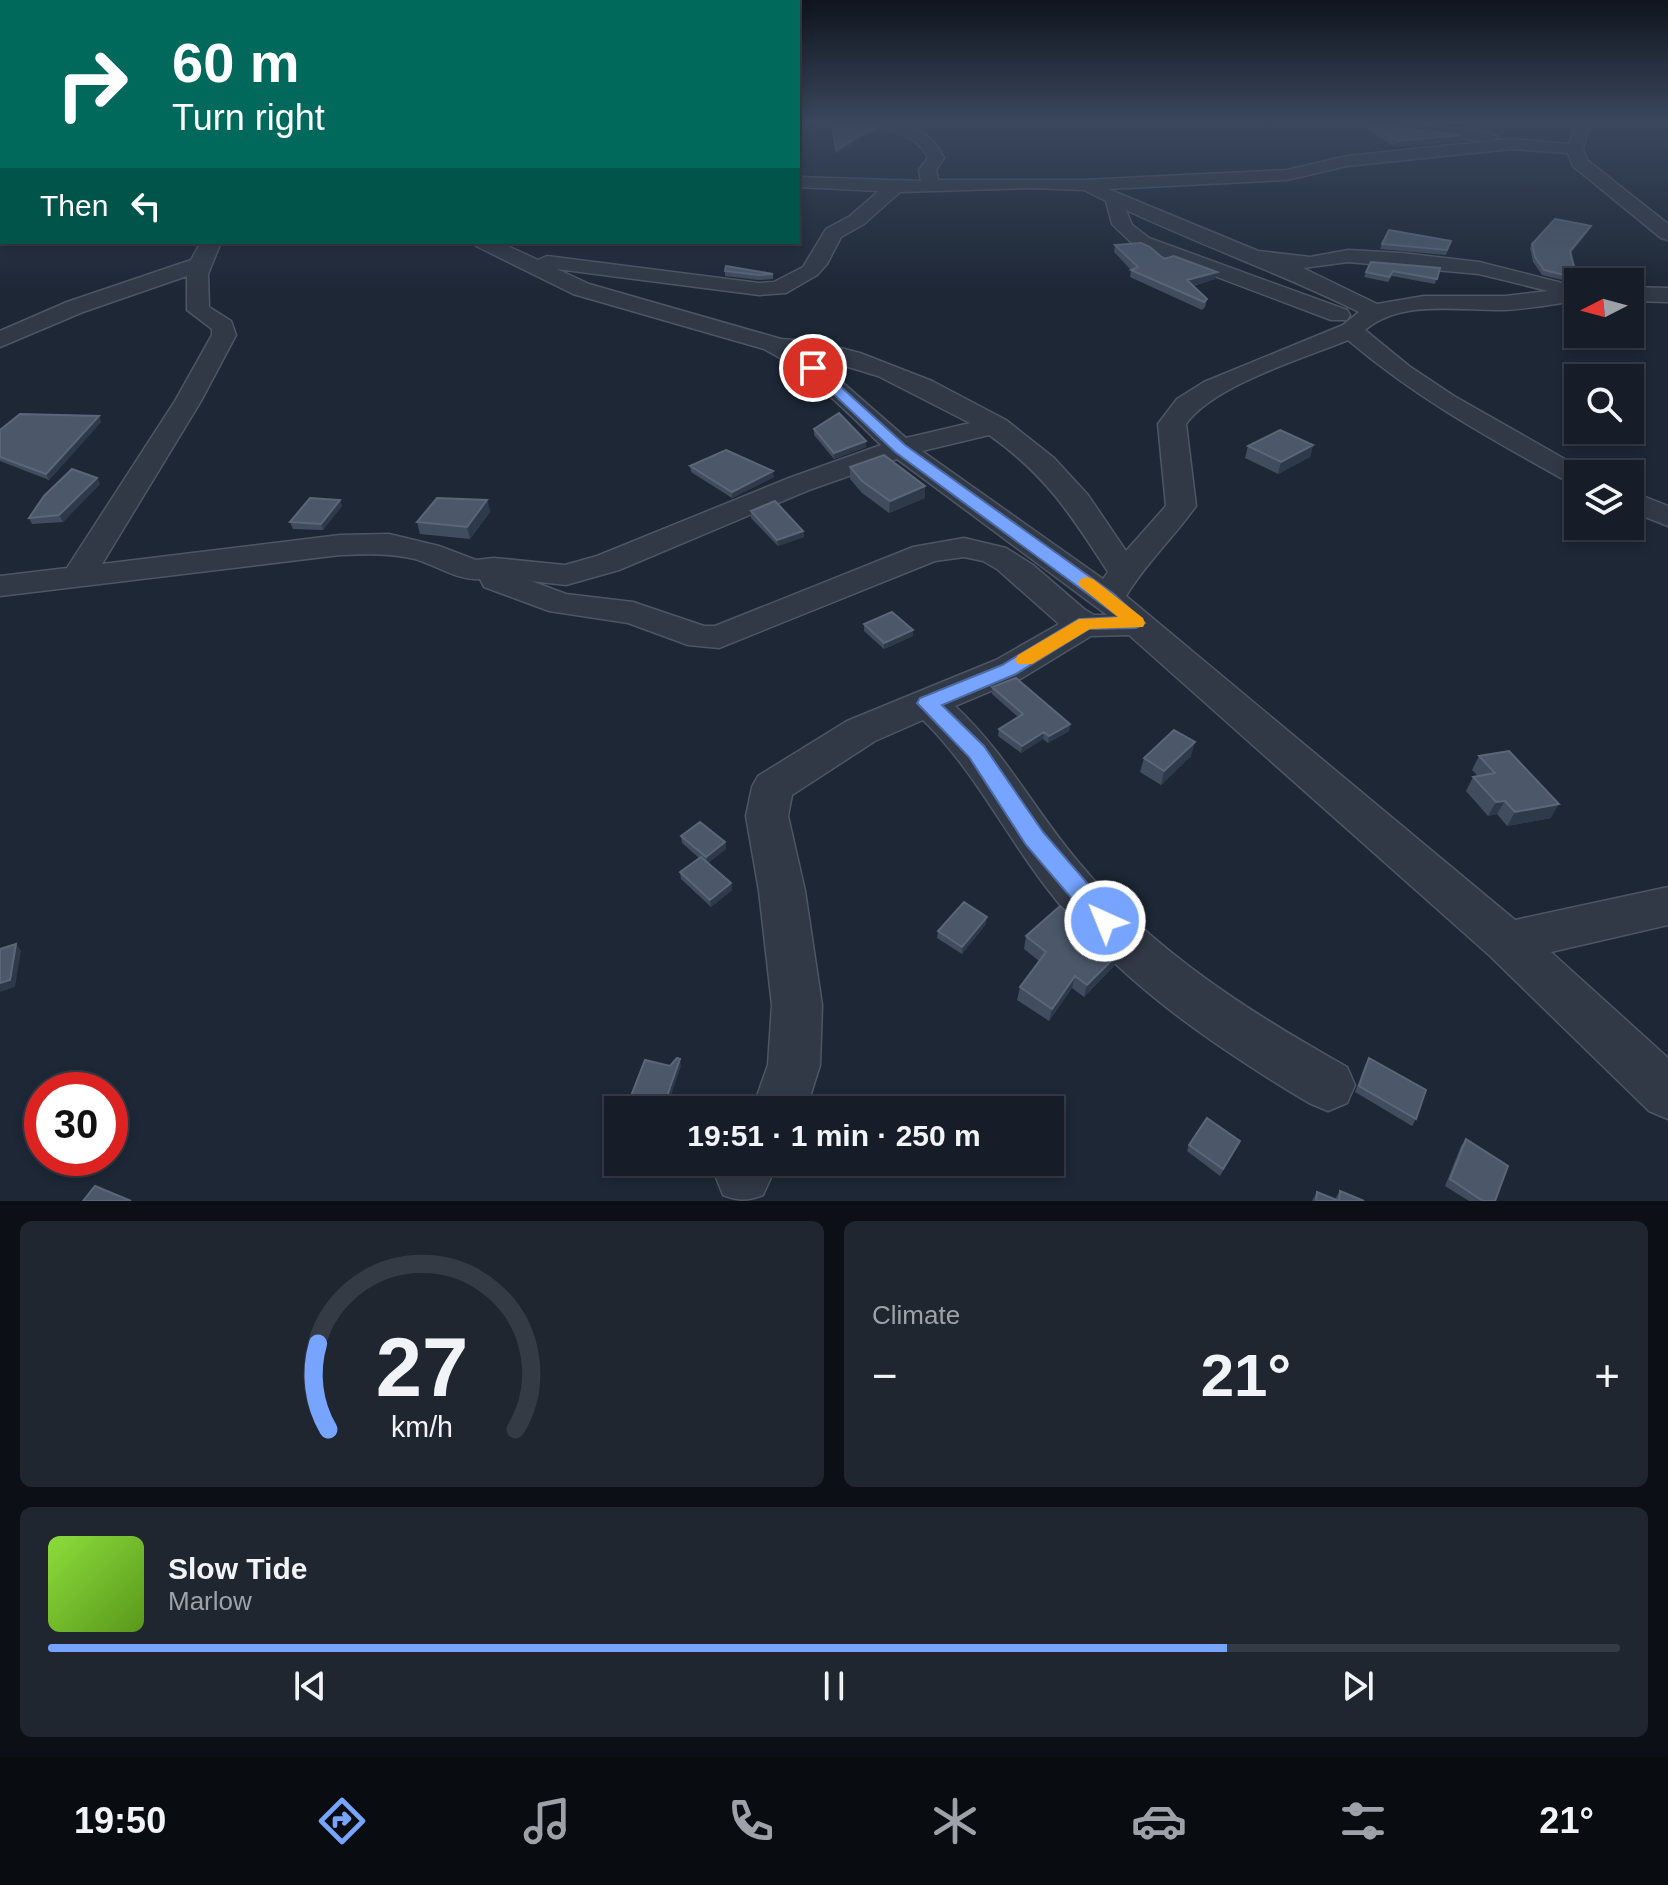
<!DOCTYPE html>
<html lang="en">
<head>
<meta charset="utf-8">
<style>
  body { margin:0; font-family:Arial,sans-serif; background:#1f2630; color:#f1f3f6; height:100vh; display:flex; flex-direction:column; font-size:30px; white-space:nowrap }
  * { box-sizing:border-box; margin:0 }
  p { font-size:26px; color:#9ea2a8 }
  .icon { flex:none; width:44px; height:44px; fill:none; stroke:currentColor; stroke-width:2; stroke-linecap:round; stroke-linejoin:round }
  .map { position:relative; height:1201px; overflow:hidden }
  .panel { display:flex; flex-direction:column; gap:20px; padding:20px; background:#0c1016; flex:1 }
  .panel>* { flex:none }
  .banner { position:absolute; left:0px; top:0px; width:800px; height:244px; box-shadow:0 4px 12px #0003,0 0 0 2px #353b45; background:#00695c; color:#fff; overflow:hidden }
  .needle { width:52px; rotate:264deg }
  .fabs { position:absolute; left:1564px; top:268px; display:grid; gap:16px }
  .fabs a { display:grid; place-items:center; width:80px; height:80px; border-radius:0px; background:#161d28; box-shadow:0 4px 12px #0003,0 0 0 2px #353b45; font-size:40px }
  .speed { position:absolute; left:24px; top:1072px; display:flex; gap:16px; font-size:40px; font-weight:700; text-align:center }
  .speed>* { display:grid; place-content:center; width:104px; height:104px; border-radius:50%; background:#161d28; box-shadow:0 4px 12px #0003,0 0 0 2px #353b45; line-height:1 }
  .speed .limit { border:12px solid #d22; background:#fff; color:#111 }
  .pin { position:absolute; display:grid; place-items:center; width:68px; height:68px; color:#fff; margin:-34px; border:4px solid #fff; border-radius:50%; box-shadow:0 2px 8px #0007 }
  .me { position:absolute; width:88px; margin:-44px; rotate:316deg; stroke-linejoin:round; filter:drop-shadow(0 0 6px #0008) }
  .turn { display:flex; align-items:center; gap:28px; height:168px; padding:0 40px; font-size:36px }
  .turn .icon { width:104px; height:104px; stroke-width:2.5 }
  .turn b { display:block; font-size:56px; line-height:68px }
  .then { display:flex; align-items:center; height:76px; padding:0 40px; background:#0003; gap:16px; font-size:30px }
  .big { font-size:60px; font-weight:700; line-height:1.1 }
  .panel .tile { flex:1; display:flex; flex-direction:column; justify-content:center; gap:12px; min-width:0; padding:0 28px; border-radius:12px; background:#1f2630 }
  .panel .dial { align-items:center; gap:0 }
  .dial svg { height:208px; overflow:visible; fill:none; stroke:#353b45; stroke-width:7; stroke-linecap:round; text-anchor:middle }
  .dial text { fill:#f1f3f6; stroke:none }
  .song { display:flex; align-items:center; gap:24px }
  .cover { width:96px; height:96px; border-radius:12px; background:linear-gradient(135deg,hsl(90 70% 55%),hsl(90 70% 35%)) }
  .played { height:8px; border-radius:4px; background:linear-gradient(90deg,#76a4fe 75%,#353b45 75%) }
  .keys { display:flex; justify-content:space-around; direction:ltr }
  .heat { display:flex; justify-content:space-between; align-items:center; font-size:44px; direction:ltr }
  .panel .tiles { flex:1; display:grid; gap:20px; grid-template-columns:1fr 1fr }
  .tile:last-child { grid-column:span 2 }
  .trip { position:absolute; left:604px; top:1096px; width:460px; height:80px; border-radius:0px; background:#161d28; box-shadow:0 4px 12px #0003,0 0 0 2px #353b45; font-weight:700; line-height:80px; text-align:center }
  .dock { display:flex; height:128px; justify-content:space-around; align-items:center; background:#090c10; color:#9ea2a8 }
  .dock .icon { width:56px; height:56px }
  .dock .selected { color:#76a4fe }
  .dock b { font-size:36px; color:#f1f3f6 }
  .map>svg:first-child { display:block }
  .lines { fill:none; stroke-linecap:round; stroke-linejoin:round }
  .minor-casing { stroke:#4e5665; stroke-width:3 }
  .minor { fill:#313946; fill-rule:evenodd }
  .wall { fill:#414d5f }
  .shaded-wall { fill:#2e394a }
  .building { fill:#4c586a; stroke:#5b6678; stroke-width:2 }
  .route { fill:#76a4fe; stroke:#4d6ba5; stroke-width:2 }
  .slow { fill:#f59e0b }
</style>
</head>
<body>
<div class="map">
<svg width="1668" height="1201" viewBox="0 0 1668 1201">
  <rect width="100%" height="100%" fill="#1d2736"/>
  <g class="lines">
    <defs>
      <path id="minor" d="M877 123C906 121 931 130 944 158L936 170 938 180H1083L1287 170 1347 156 1511 139 1569 144 1576 123H1590L1583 149 1587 160 1668 224V240L1661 238 1573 166 1568 153 1511 149 1347 166 1287 180 1108 189 1258 251 1310 257 1348 250 1402 253 1479 262 1578 287V301C1553 304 1528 309 1504 310 1459 311 1402 299 1365 330L1409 366 1454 396 1591 474H1578V485L1568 482C1488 437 1419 400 1348 340 1302 359 1214 385 1186 424L1196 506C1174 537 1146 563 1126 596L1515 920 1668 887V925L1551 952 1668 1058V1119L1649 1111 1490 956 1129 635 1091 636 1022 678 955 706C1006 753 1036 813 1080 864 1153 951 1249 1012 1347 1067L1355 1085 1347 1103 1328 1111 1309 1103C1212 1045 1115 979 1046 887 1003 831 974 770 923 720L875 741 792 795 788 816 805 891 822 1005 820 1065 806 1110H752L768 1065 772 1005 759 891 746 816 752 787 758 776 847 721 996 660 1059 624 997 569 983 561 964 557 935 561 719 648 688 645 628 623 549 611 484 587 480 579C458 581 436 565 415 559 389 553 366 554 340 555L0 596V576L67 568 175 401 212 335V329L187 310V276L83 312 0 347V331L67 302 191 260 201 242H221L208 274 209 307 231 321 236 335 201 401 102 564 340 535 389 534 439 546 476 560 494 558 565 565 597 556 789 478 881 445C844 409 810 373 764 349L573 294 476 246 473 242H499L538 260 547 256 759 283 774 282 803 267 826 229 850 216 879 191 798 187V177L921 181 919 170 928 158C917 134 895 136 877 123ZM1031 188 1084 190 1106 201 1112 224 1135 246 1331 320H1347L1350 315 1347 310 1149 238 1132 225 1126 210C1203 246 1282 274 1359 312L1343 325 1204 382 1177 399 1158 424 1166 506 1126 551 1088 495 1054 458 1006 420 932 381 860 353 817 342 781 339 589 284 557 269 759 295 786 293 817 275 827 264 841 237 864 224 900 192ZM1348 262 1479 274 1548 291 1506 296H1424L1377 304 1303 268ZM812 356 878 376 970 423 906 438ZM989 435C1045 474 1072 516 1108 572L1103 579 922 451ZM897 459 1107 615H1094L1084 609 1033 565 1006 548 964 538 913 547 715 626H704L633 602 566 594 531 581 566 585 619 570 809 490Z
        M1364 123H1406L1490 132 1498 137 1490 142 1372 128Z
        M0 214H2V226H0Z
        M1630 287 1668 288V302L1630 301Z
        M1630 491 1668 506V526L1630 511Z
        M720 1162H778L763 1195C747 1201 739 1201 723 1195L715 1175Z"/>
    </defs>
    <use href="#minor" class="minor-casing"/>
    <use href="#minor" class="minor"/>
  </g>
  <path class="wall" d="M1355 122H1369L1373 125 1459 141 1395 147Z
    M1591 226 1589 230 1571 253 1577 278 1575 283 1542 275 1533 262 1530 248 1532 244Z
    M1451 241 1446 255 1380 249 1382 244Z
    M1115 245 1164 259 1217 272 1215 279 1193 286 1207 299 1205 307 1202 310 1130 277 1131 270 1114 252Z
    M1440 268 1435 284 1392 276 1388 282 1364 277 1366 272Z
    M725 271 773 274V279L759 280 725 276Z
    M1578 294V324L1565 306 1569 296Z
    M99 416 101 422 49 480 0 461V430Z
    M814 429 866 447 834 459 814 435Z
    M1313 445 1310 457 1278 474 1245 458 1248 446Z
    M690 466 774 477 732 498 691 472Z
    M850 467 925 486V498L889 513 862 493 850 479Z
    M97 478 100 484 63 522 32 524 29 518Z
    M340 500 342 506 323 530 293 529 290 522Z
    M487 500 490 512 470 539 420 534 417 522Z
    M751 511 803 531 804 537 778 546 751 518Z
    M864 624 913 636 884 649 864 631Z
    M992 687 1070 724 1069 731 1048 743 1043 739 1021 753 998 736 999 729 1018 717 992 694Z
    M1191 756 1161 785 1140 772 1144 758Z
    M1479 756 1551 818 1507 826 1497 814 1488 816 1466 791 1473 777 1478 776 1472 770Z
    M681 836 725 842 726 849 708 863 731 883 732 890 711 907 681 879 680 872 699 858 682 843Z
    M986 924 962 954 937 938 938 931Z
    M1026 936 1118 954 1114 966 1084 997 1072 988 1049 1021 1017 1000 1020 987 1039 961 1024 949Z
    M1369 1058 1416 1119 1412 1126 1355 1092 1365 1065Z
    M670 1066H681L636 1109 631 1108 629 1101Z
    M618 1130V1155L610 1149 608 1142Z
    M1466 1139 1495 1201H1469L1445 1186 1461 1146Z
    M1189 1145 1237 1147 1220 1176 1187 1151Z
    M628 1162H659L648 1177Z
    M1340 1191 1364 1201H1312L1317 1192 1335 1199Z"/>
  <path class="shaded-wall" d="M880 124V128L836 154V150Z
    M1461 135 1459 141 1395 147 1397 141Z
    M1591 226 1589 230 1568 256 1570 251Z
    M1217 272 1215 279 1185 288 1187 280Z
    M99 416 101 422 49 480 46 474Z
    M866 441V447L834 459V453Z
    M1313 445 1310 457 1278 474 1281 462Z
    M773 471 774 477 732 498V492Z
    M97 478 100 484 63 522 59 515Z
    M925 486V498L889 513 890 501Z
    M340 500 342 506 323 530 321 524Z
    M487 500 490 512 470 539 467 527Z
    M803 531 804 537 778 546 777 540Z
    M913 630V636L884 649V643Z
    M1070 724 1069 731 1048 743 1049 736Z
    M1044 732 1043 739 1021 753 1022 746Z
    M1195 742 1191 756 1161 785 1164 771Z
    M1505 801 1497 814 1488 816 1496 802Z
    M1559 804 1551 818 1507 826 1515 812Z
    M725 842 726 849 707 864 706 857Z
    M731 883 732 890 711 907 710 900Z
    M987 917 986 924 962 954V947Z
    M16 944 21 951 15 987 0 992V983Z
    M1118 954 1114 966 1084 997 1087 985Z
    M1075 976 1072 988 1049 1021 1052 1009Z
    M680 1059 681 1066 666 1110H662Z
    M653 1162H659L648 1177 646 1171Z"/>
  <path class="building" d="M0 122H2V195H0Z
    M831 122H879L880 124 836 150Z
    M1366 122H1369L1373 125 1461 135 1397 141Z
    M1555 219 1591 226 1570 251 1577 278 1544 270 1535 257 1532 244Z
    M1389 230 1451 241 1447 250 1382 244Z
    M1141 243 1150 247 1164 259 1174 256 1217 272 1187 280 1207 299 1204 302 1131 270 1138 267 1115 245Z
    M1371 262 1440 268 1437 279 1393 271 1389 277 1366 272Z
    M726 266 773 274 759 275 725 271Z
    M1578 294V307L1569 296Z
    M839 413 866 441 834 453 814 429Z
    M20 414 99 416 46 474 0 457V430Z
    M1280 430 1313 445 1281 462 1248 446Z
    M726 450 773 471 732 492 690 466Z
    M884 455 925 486 890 501 862 481 850 467Z
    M72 469 97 478 59 515 29 518 44 496Z
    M310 498 340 500 321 524 290 522Z
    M437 498 487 500 467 527 417 522Z
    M775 501 803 531 777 540 751 511Z
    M892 612 913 630 884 643 864 624Z
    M1016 678 1070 724 1049 736 1044 732 1022 746 999 729 1023 714 992 687Z
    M1174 730 1195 742 1164 771 1144 758Z
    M1509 751 1559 804 1515 812 1505 801 1496 802 1473 777 1495 773 1479 756Z
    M700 822 725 842 706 857 681 836Z
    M701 857 731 883 710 900 680 872Z
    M964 902 987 917 962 947 938 931Z
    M1060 906 1118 954 1087 985 1075 976 1052 1009 1020 987 1046 952 1026 936Z
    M16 944 10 980 0 983V949Z
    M677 1058 680 1059 662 1110H635L640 1104 629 1101 645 1060 670 1066Z
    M1369 1058 1426 1090 1416 1119 1359 1086Z
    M1207 1118 1240 1141 1223 1169 1189 1145Z
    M618 1130V1149L608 1142Z
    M1466 1139 1508 1166 1495 1201H1483L1450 1179Z
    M635 1162H653L646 1171Z
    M95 1186 131 1201H83Z
    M1340 1191 1364 1201H1316L1317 1192 1339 1201Z"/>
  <linearGradient id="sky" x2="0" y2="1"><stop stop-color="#10151e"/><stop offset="0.42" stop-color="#3a475d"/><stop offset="1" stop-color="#3a475d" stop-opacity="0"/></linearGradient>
  <rect width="1668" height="291" fill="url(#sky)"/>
  <path class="route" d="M809 366H818L905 445 1114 594 1145 623 1136 628 1089 629 1016 674 942 705 984 746 1043 832 1114 914 1118 921 1114 928 1105 932 1097 928 1026 845 969 757 917 703 920 698 1002 665 1079 619 1119 617 895 452 809 371Z"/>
  <path class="slow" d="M1087 577 1093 579 1143 618 1145 623 1143 627 1090 629 1032 664H1018L1015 660 1018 655 1079 619 1118 617 1081 587 1078 583 1081 579Z"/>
</svg>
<div class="fabs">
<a><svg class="needle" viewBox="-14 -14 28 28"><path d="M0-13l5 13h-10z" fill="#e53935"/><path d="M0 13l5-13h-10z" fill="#9ea2a8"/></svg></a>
<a><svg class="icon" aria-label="search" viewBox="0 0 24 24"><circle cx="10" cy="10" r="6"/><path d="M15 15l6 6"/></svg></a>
<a><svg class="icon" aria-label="layers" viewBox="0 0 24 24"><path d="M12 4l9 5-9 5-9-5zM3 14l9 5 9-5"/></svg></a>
</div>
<div class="speed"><div class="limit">30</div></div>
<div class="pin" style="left:813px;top:368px;background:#d93025"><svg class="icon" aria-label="arrive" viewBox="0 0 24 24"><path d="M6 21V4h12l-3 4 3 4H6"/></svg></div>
<svg class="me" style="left:1105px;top:921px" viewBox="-20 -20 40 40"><circle r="17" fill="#76a4fe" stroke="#fff" stroke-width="3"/><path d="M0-11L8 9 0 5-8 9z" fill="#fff"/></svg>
<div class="trip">19:51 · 1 min · 250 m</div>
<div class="banner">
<div class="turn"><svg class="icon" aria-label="right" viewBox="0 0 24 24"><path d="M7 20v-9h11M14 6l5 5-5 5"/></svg><div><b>60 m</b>Turn right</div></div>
<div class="then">Then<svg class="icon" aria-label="left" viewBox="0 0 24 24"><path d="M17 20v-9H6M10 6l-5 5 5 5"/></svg></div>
</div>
</div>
<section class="panel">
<div class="tiles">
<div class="tile dial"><svg viewBox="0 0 100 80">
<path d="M14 69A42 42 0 1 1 86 69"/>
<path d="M14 69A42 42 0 0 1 10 36" stroke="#76a4fe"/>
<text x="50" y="56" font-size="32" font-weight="700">27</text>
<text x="50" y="72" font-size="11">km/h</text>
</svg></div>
<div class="tile"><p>Climate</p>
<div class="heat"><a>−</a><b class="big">21°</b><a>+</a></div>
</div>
<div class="tile">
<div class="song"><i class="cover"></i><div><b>Slow Tide</b><p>Marlow</p></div></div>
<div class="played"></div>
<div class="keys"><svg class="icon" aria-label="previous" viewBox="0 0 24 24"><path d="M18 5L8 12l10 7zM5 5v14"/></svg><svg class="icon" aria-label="pause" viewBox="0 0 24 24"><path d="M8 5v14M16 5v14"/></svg><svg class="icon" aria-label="next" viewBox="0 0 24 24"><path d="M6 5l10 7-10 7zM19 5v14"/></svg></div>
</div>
</div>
</section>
<nav class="dock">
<b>19:50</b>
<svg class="icon selected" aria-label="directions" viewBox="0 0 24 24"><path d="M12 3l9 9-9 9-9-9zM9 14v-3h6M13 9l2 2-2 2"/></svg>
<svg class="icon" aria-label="music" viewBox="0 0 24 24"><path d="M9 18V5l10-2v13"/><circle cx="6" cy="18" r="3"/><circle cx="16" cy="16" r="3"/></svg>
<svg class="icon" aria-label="phone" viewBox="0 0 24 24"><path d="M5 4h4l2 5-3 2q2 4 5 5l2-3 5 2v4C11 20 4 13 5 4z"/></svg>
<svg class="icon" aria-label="climate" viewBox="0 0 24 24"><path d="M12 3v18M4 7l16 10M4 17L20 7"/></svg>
<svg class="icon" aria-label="car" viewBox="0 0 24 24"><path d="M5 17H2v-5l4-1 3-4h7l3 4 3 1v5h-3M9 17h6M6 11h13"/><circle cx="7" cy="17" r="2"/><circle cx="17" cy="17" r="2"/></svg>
<svg class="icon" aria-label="filters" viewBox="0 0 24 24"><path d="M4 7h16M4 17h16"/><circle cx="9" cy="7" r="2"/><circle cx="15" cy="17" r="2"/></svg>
<b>21°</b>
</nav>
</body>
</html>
